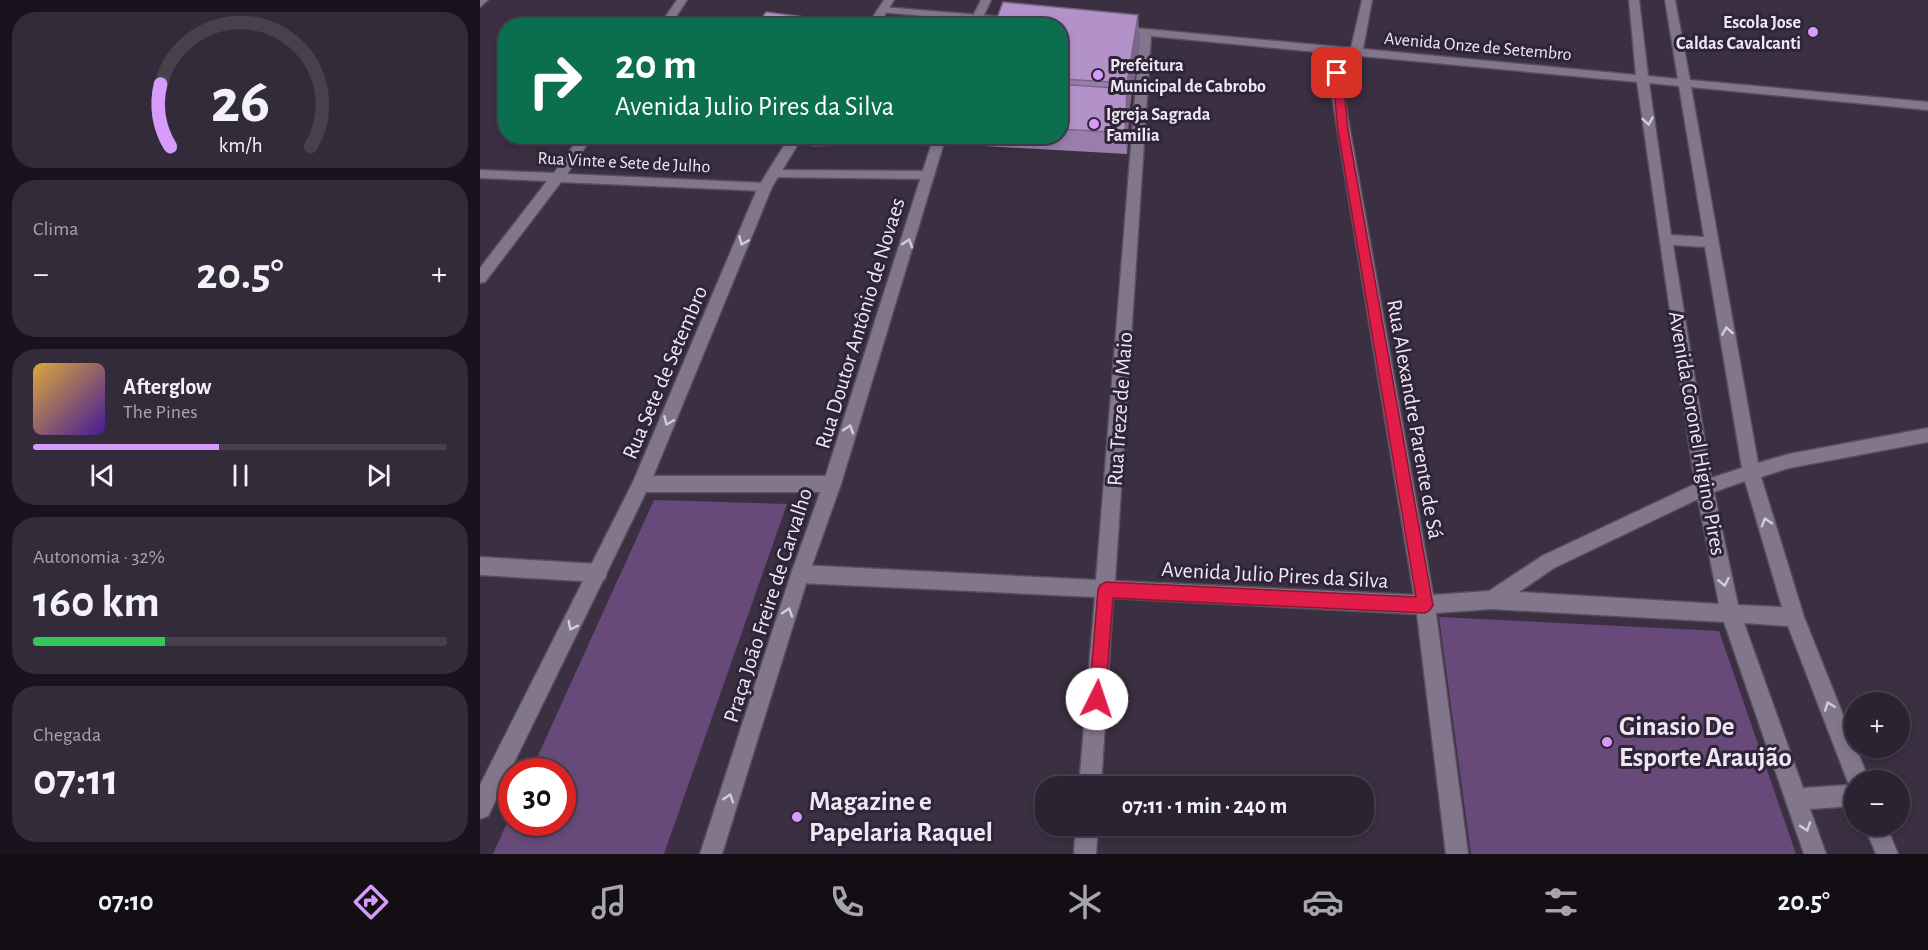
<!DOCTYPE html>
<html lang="pt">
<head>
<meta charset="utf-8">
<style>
  body { margin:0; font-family:"Alegreya Sans",sans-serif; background:#342b3a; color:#f1f3f6; height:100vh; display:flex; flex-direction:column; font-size:22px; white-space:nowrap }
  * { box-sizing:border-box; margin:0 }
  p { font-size:20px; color:#a6a4ac }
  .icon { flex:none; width:33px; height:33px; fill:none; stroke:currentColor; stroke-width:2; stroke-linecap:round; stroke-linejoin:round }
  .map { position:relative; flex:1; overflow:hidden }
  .sheet { display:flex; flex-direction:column; gap:12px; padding:12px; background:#18131c; width:480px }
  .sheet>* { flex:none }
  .hud { position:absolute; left:18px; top:18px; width:570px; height:126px; border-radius:24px; box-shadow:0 3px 9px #0003,0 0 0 2px #48404d; background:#0b6e4f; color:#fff; overflow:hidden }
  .fabs { position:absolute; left:1364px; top:692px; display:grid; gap:12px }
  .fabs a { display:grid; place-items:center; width:66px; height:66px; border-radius:50%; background:#2c2332; box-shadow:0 3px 9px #0003,0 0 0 2px #48404d; font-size:30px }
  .speed { position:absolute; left:18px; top:758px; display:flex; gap:12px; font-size:30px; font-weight:700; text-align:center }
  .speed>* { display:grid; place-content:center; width:78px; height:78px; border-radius:50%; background:#2c2332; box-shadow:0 3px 9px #0003,0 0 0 2px #48404d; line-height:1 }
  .speed .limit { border:9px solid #d22; background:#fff; color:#111 }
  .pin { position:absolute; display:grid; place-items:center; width:51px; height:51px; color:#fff; margin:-26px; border-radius:12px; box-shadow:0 3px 9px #0006 }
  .me { position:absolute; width:66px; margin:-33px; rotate:4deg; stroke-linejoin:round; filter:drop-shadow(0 0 4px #0008) }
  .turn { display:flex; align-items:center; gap:21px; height:126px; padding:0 18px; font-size:27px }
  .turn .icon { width:78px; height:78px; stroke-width:2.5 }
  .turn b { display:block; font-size:42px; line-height:51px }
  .big { font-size:45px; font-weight:700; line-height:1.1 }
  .sheet .tile { flex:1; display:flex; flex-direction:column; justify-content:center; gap:9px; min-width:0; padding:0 21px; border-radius:24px; background:#342b3a }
  .sheet .dial { align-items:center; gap:0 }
  .dial svg { height:156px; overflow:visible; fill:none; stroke:#48404d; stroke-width:7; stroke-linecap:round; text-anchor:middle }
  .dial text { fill:#f1f3f6; stroke:none }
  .song { display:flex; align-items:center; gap:18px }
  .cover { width:72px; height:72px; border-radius:9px; background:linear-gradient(135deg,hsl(40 70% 55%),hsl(260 70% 35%)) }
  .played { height:6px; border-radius:3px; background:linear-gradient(90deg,#d59cfb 45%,#48404d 45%) }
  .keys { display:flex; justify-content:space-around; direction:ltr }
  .heat { display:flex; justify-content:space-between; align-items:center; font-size:33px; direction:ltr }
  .charge { height:9px; border-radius:4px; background:linear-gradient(90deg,#34c759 32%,#48404d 0) }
  .trip { position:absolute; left:555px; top:776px; width:339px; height:60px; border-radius:24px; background:#2c2332; box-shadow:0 3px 9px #0003,0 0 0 2px #48404d; font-weight:700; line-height:60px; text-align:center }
  .menu { display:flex; height:96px; justify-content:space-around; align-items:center; background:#120e14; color:#a6a4ac }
  .menu .icon { width:42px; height:42px }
  .menu .selected { color:#d59cfb }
  .menu b { font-size:27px; color:#f1f3f6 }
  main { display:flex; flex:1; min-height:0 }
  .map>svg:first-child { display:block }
  .green { fill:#674a7a }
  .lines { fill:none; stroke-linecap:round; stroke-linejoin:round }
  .minor-casing { stroke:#574d5e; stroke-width:3 }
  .tertiary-casing { stroke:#574d5e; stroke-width:3 }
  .minor { fill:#82768c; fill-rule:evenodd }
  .tertiary { fill:#82768c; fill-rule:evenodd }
  .wall { fill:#997eac }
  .shaded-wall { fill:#7d668c }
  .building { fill:#b292c8; stroke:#7d668c; stroke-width:1.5 }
  .oneway { stroke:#d4ccda }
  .route { fill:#e11d48; stroke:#92132f; stroke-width:1.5 }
  .poi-dot { fill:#d59cfb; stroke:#302538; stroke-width:2 }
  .labels { text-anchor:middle; stroke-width:6; stroke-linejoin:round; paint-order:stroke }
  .far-poi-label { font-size:18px; font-weight:bold; fill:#efe8f4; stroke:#302538; text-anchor:start }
  .far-street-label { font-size:18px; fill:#efe8f4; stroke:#302538 }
  .street-label { font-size:22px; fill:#efe8f4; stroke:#302538 }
  .near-poi-label { font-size:27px; font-weight:bold; fill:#efe8f4; stroke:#302538; text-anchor:start }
</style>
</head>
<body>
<main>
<section class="sheet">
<div class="tile dial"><svg viewBox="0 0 100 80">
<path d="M14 69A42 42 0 1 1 86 69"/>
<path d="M14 69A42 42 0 0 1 9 37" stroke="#d59cfb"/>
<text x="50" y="56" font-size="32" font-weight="700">26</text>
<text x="50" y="72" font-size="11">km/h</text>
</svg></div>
<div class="tile"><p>Clima</p>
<div class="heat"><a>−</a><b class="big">20.5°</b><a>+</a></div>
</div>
<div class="tile">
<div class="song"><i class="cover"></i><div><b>Afterglow</b><p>The Pines</p></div></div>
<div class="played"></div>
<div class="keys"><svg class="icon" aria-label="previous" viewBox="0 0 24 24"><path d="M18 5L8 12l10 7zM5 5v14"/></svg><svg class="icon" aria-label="pause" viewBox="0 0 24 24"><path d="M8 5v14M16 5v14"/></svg><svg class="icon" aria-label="next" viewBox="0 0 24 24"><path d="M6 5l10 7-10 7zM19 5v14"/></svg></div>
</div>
<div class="tile"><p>Autonomia · 32%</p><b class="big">160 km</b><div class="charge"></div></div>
<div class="tile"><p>Chegada</p><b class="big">07:11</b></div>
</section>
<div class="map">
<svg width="1448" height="854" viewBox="0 0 1448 854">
  <rect width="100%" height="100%" fill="#3b2f42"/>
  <path class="green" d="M413 18 475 19 473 25H408Z
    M337 137V136L429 137 426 143 331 147Z
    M174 500 307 504 184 854H13L31 814 32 822H82V771H51Z
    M959 617 1239 631 1316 854H991Z"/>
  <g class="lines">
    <defs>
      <path id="minor" d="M0 0H8L0 7Z
        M197 0H207L190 26H179Z
        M882 0H892L883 49 1156 75 1149 0H1159L1168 76 1198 79 1185 0H1195L1210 80 1448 102V110L1211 87 1278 463 1309 454 1448 428V442L1309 468 1281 477 1324 617 1389 780H1374V806L1330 809 1346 854H1324L1244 622 1012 609 956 613 988 854H966L937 614 633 598 621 786H599L615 597 320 583 313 580 311 574 313 568 320 565 616 580 660 35 639 33 633 30 639 27 666 29 871 48ZM671 36 868 55 851 73 853 102 934 595 635 581ZM880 56 1157 82 1215 484 1062 556 1009 591 953 595 865 102 863 74ZM1169 83 1199 86 1224 237 1191 235ZM1193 245 1225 247 1262 468 1231 478ZM1265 481 1302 607 1258 605 1234 492ZM1218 499 1239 604 1039 592 1074 568ZM1264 623 1308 626 1369 785 1323 788Z
        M402 7 539 18 544 21 539 24 398 12 397 10Z
        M100 136H113L87 174 285 183 292 187 285 191 81 182 5 282 0 283V268L67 181 0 178V170L74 173Z
        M293 170 448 171 455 175 448 179 288 177 286 174Z
        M161 476H352L358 479 361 484 358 489 352 492H161L155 489 152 484 155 479Z
        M0 557 118 564 125 567 127 573 125 579 118 582 0 575Z
        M596 825H618L616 854H594Z
        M1384 825H1406L1418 854H1396Z"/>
      <path id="tertiary" d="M404 0H414L398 26H387Z
        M501 0H511L499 26H488Z
        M310 136H323L292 187 170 484 8 816 0 819V785L153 482 278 187Z
        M454 136H466L361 484 329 574 242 854H220L311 574 343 484Z"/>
    </defs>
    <use href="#minor" class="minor-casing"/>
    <use href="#tertiary" class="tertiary-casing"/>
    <use href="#minor" class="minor"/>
    <use href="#tertiary" class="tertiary"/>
  </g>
  <path class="wall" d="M580 26 660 43 649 111 647 154 486 145 483 136H580Z"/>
  <path class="shaded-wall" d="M658 15 660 43 649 111 647 154 645 133 647 89V83Z"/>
  <path class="building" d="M523 2 658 15 647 83 580 79V26H514Z
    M286 12 357 21 353 26H276Z
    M580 84 647 89 645 133 580 129Z"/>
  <defs><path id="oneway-chevron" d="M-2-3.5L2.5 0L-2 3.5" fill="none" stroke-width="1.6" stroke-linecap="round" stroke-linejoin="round" transform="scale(1.5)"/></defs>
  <g class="oneway">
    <use href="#oneway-chevron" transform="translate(1168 121) rotate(82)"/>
    <use href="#oneway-chevron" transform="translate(263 241) rotate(113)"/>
    <use href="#oneway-chevron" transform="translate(428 243) rotate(-72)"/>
    <use href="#oneway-chevron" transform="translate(1247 331) rotate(-99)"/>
    <use href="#oneway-chevron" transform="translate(188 421) rotate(113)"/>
    <use href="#oneway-chevron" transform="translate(369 429) rotate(-72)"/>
    <use href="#oneway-chevron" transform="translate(1286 522) rotate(-107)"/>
    <use href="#oneway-chevron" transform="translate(1244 582) rotate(78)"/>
    <use href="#oneway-chevron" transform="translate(308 612) rotate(-72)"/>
    <use href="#oneway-chevron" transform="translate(92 626) rotate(117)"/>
    <use href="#oneway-chevron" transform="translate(1349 706) rotate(-111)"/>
    <use href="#oneway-chevron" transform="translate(249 798) rotate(-72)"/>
    <use href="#oneway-chevron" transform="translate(1326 827) rotate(71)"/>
  </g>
  <path class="route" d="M857 70 862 73 868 130 953 605 950 610 945 613 633 598 625 699 623 705 617 707 611 705 609 699 618 590 620 585 626 582 936 597 858 130 852 73Z"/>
  <g class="poi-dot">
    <circle cx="1333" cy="32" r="6"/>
    <circle cx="618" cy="75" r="6"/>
    <circle cx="614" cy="124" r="6"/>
    <circle cx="1127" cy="742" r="6"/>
    <circle cx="317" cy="817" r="6"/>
  </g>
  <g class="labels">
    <g class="far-poi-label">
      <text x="1321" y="28" text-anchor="end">Escola Jose<tspan x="1321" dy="21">Caldas Cavalcanti</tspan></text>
      <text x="630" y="71">Prefeitura<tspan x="630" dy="21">Municipal de Cabrobo</tspan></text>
      <text x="626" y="120">Igreja Sagrada<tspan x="626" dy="21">Familia</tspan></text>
    </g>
    <g class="far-street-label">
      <text transform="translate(998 46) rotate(5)" y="6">Avenida Onze de Setembro</text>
      <text transform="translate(144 162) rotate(3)" y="6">Rua Vinte e Sete de Julho</text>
    </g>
    <g class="street-label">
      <text transform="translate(379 323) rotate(-73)" y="8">Rua Doutor Antônio de Novaes</text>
      <text transform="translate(184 372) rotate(-67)" y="8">Rua Sete de Setembro</text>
      <text transform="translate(639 409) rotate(-86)" y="8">Rua Treze de Maio</text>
      <text transform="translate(936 419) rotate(80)" y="8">Rua Alexandre Parente de Sá</text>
      <text transform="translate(1218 433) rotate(80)" y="8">Avenida Coronel Higino Pires</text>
      <text transform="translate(795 574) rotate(3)" y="8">Avenida Julio Pires da Silva</text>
      <text transform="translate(287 605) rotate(-72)" y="8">Praça João Freire de Carvalho</text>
    </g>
    <g class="near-poi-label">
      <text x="1139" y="735">Ginasio De<tspan x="1139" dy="31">Esporte Araujão</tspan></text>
      <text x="329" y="810">Magazine e<tspan x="329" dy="31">Papelaria Raquel</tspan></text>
    </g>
  </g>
</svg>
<div class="fabs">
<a>+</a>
<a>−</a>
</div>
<div class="speed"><div class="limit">30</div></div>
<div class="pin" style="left:857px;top:73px;background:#d93025"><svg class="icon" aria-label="arrive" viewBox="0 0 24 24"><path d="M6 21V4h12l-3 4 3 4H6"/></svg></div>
<svg class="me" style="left:617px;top:699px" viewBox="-20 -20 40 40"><circle r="19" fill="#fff"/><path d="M0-13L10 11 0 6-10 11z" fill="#e11d48"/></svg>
<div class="trip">07:11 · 1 min · 240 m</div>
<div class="hud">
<div class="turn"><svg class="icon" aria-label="right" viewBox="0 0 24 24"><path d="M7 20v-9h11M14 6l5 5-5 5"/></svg><div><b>20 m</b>Avenida Julio Pires da Silva</div></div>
</div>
</div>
</main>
<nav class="menu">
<b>07:10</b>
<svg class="icon selected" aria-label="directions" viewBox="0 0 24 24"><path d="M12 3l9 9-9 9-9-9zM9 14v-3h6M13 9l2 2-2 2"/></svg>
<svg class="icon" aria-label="music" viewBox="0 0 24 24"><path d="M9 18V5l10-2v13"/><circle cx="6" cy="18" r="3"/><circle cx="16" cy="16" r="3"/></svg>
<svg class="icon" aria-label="phone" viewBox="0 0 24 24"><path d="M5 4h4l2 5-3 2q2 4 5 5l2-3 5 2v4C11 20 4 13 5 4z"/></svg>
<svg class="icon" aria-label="climate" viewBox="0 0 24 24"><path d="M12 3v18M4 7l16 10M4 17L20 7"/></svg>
<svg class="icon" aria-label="car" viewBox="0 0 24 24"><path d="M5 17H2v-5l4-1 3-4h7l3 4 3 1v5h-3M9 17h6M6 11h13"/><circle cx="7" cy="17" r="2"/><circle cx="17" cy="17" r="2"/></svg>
<svg class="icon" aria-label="filters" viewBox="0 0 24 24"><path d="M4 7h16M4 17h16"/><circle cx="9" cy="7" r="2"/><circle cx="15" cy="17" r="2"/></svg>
<b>20.5°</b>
</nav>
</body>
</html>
